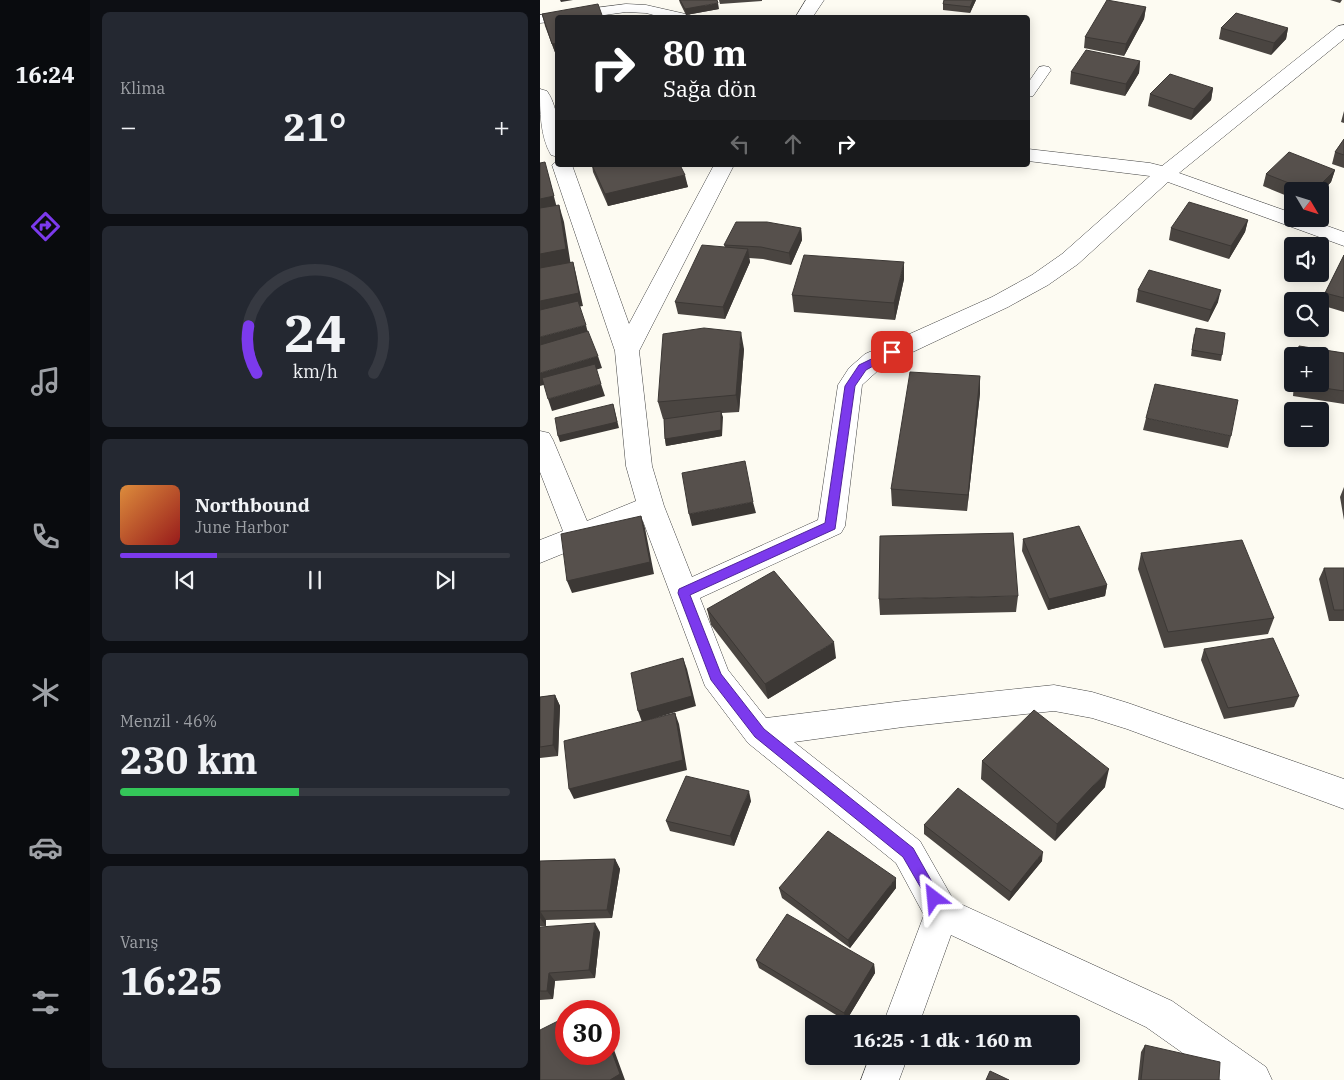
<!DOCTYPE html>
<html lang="tr">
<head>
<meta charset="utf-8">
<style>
  body { margin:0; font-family:"IBM Plex Serif",serif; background:#242831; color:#f1f3f6; height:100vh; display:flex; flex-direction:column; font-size:19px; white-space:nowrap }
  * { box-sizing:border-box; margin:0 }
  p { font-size:16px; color:#9ea1a6 }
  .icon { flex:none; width:28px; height:28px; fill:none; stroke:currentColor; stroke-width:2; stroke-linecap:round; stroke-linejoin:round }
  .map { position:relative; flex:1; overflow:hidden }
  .drawer { display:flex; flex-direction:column; gap:12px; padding:12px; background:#0d0f14; width:450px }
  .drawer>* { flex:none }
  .guide { position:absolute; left:15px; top:15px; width:475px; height:152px; border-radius:5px; box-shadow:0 2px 12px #0003; background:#202124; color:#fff; overflow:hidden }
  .needle { width:32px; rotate:128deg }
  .fabs { position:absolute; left:744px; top:182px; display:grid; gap:10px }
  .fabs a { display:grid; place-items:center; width:45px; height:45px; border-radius:5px; background:#171b24; box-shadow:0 2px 12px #0003; font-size:25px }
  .speed { position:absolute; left:15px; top:1000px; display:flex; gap:10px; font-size:25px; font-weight:700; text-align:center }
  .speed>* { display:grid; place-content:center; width:65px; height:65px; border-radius:50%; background:#171b24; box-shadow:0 2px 12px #0003; line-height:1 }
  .speed .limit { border:8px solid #d22; background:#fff; color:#111 }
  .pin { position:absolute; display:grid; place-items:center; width:42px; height:42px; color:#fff; margin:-21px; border-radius:10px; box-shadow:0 2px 8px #0006 }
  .me { position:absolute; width:55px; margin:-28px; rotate:331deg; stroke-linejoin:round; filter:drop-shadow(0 0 4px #0008) }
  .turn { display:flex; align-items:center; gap:18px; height:105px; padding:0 25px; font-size:22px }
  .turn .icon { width:65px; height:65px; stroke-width:2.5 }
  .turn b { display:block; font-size:35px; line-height:42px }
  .lanes { display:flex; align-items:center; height:48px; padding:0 25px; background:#0003; justify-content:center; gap:25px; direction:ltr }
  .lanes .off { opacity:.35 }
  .big { font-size:38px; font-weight:700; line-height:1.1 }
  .drawer .card { flex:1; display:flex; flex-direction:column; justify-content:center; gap:8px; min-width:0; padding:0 18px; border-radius:8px; background:#242831 }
  .drawer .dial { align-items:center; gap:0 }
  .dial svg { height:130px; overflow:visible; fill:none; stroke:#363941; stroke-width:7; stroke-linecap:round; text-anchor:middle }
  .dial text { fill:#f1f3f6; stroke:none }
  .song { display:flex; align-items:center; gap:15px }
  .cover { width:60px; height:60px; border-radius:8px; background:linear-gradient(135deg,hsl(30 70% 55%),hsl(0 70% 35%)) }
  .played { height:5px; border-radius:2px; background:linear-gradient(90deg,#7c3aed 25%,#363941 25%) }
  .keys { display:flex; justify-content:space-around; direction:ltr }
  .heat { display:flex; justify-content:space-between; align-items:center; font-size:28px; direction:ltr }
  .charge { height:8px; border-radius:4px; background:linear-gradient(90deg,#34c759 46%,#363941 0) }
  .trip { position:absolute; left:265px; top:1015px; width:275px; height:50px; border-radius:5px; background:#171b24; box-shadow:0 2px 12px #0003; font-weight:700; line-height:50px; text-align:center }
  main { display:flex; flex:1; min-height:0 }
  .tabs { display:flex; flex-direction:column; width:90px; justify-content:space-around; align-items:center; background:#090b0e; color:#9ea1a6 }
  .tabs .icon { width:35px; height:35px }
  .tabs .selected { color:#7c3aed }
  .tabs b { font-size:22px; color:#f1f3f6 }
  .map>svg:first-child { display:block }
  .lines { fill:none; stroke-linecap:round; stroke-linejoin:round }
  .service-casing { stroke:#424242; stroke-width:1 }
  .minor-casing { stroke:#424242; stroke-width:1 }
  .service { fill:#fff; fill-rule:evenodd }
  .minor { fill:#fff; fill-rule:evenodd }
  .wall { fill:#4a4541 }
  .shaded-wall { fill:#3c3835 }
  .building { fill:#56504c; stroke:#3c3835 }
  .route { fill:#7c3aed; stroke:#51269a }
</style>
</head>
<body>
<main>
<nav class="tabs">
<b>16:24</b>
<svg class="icon selected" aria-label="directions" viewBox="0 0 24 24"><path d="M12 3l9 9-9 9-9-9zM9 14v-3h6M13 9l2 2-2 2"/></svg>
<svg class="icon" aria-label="music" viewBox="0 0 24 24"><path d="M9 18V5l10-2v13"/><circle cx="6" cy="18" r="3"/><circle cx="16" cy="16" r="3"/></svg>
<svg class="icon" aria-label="phone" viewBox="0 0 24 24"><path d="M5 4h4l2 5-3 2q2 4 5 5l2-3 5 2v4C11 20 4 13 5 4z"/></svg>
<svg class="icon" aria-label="climate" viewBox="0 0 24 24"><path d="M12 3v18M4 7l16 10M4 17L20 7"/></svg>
<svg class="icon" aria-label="car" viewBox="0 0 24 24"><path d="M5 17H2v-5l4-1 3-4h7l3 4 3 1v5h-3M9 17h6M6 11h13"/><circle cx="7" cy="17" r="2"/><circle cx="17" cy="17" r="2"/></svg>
<svg class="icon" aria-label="filters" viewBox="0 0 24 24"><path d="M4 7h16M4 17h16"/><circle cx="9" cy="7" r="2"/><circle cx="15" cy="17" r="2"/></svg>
</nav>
<section class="drawer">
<div class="card"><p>Klima</p>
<div class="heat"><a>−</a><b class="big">21°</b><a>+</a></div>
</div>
<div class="card dial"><svg viewBox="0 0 100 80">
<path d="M14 69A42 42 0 1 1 86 69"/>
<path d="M14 69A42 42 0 0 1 9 40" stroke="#7c3aed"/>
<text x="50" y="56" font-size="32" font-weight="700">24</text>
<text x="50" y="72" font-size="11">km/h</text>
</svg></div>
<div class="card">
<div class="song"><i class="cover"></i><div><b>Northbound</b><p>June Harbor</p></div></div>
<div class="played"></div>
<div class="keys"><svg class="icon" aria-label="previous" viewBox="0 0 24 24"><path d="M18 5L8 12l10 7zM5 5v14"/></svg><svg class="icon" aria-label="pause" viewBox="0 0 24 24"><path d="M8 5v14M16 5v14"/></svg><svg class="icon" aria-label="next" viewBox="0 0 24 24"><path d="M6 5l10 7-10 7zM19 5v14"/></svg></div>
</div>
<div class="card"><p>Menzil · 46%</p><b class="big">230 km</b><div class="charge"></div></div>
<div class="card"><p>Varış</p><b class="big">16:25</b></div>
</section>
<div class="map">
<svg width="804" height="1080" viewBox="0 0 804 1080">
  <rect width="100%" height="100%" fill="#fdfbf2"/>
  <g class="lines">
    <defs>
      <path id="service" d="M86 4 106 5 150 15 151 18H125L106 13 86 12 43 18H18V21L0 23V15Z
        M504 66 509 67 511 70 493 96 488 97V83L499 67Z"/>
      <path id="minor" d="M266 0H284L272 18H255Z
        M804 25V39L639 173 752 213V219H768L804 232V246L628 182 538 264 508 285 468 307 343 366 322 385 305 526 301 533 160 598 188 670 226 718 363 701 514 685 552 692 588 703 804 779V809L587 729 552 718 514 711 363 727 254 742 380 841 414 901 632 1001 726 1067 732 1080H681L606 1027 411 935 379 1024H343L384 915 356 863 208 743 165 686 103 521 0 563V540L23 531 0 472V431L9 433 13 440 47 521 96 501 86 466 75 351 12 165 18 160V165H32L89 324 174 165H194L99 351 112 466 124 506 152 577 278 520 298 385 309 368 325 354 452 297 492 275 522 254 610 176 488 161V149L610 163 622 166 798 26Z
        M0 89 7 91C20 110 18 135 18 157L11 155C0 136 0 111 0 89Z
        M330 1056H368L359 1080H321Z"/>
    </defs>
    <use href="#service" class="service-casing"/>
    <use href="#minor" class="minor-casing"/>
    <use href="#service" class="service"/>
    <use href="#minor" class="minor"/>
  </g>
  <path class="wall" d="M139 0H140L179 9 146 15 140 3Z
    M179 0H222V1L180 4Z
    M404 0H436L430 13 403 10V4Z
    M790 0H802L800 3Z
    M606 7 604 19 584 56 544 48 545 37Z
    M2 14 18 18V55H16L5 26Z
    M681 28H748L746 39 731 55 679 39Z
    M600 61 599 73 585 96 530 84 531 72Z
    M673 88 671 100 651 120 608 106 610 94Z
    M804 111V123L801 122Z
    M804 139V168L792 164 795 152Z
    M48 165H140L148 187 68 206 53 172 52 165 49 166Z
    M795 170 791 182 780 194V191H752V198L723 186 726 174Z
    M708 220 705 232 689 259 629 240 631 228Z
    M261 228 262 240 251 265 223 259 209 258 210 262 185 319 138 314 135 302 185 247 184 245Z
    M804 255V312L781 305 785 293Z
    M364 279 355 320 254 312 252 295Z
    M598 290 678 302 668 322 596 302Z
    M654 334 682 355 681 361 651 356Z
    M759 346 804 353V404L753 396 754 384H780V356H756Z
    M204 349 199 412 182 413V436L126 446 125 439 124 419H123L118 402Z
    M440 376V393L427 511 352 506 351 489Z
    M606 418 691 436 688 448 603 430Z
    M804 487V520L800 497Z
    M483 539 567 585 565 596 508 610 482 551Z
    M601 553 734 618 728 634 624 648 598 569Z
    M784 568H804V621H789L779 579Z
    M478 596 476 612 340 615 339 599Z
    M167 609 296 658 228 699 171 625Z
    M664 649 759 696 754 707 684 719 661 660Z
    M15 695 20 706 18 756 0 758V697Z
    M442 761 565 787 515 841 441 779Z
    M211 801 194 846 130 831 126 821Z
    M384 825 502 861 469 901 384 834Z
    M75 859 80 869 72 918 6 920V926H0V861Z
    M239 888H356L310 948 242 898Z
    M0 927 60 932 55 978 15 981 13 999 0 1000Z
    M216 960 334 964 335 973 306 1021 219 968Z
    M605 1045 679 1080H598L601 1052Z"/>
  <path class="shaded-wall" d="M20 0H33L21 2Z
    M433 0H436L430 13V7Z
    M178 3 179 9 146 15 145 9Z
    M606 7 604 19 584 56 586 44Z
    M748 28 746 39 731 55 734 43Z
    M18 43V55H16L12 44Z
    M600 61 599 73 585 96 586 84Z
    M673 88 671 100 651 120 654 109Z
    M795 170 791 182 780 194V191H774Z
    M8 174 17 208 0 212V199Z
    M145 175 148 187 68 206 65 194Z
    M19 205 24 222 31 266 0 272V254Z
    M708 220 705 232 689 259 691 246Z
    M261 228 262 240 251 265 249 253Z
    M208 249 210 262 185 319 183 307Z
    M33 262 36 274 43 306 0 314V301Z
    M364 262V279L355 320 354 303Z
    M681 290 678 302 668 322 671 310Z
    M46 325 49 337 0 350V337Z
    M201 332 204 349 199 412 196 395Z
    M58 356 62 368 0 386V373Z
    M440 376V393L427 511 428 495Z
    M61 384 65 396 12 411 8 399Z
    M73 404 79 428 20 442 18 436Z
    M181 411 183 417 182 436 126 446 125 439Z
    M213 502 216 513 152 526 149 514Z
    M101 516 105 528 114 574 32 593 27 581Z
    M567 585 565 596 508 610 509 599Z
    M294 642 296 658 228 699 225 684Z
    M143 658 147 669 156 706 102 722 98 711Z
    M15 695 20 706 18 756 13 745Z
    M135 713 139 724 147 770 34 799 29 789Z
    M569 769 565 787 515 841 517 824Z
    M209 791 211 801 194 846 190 836Z
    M503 852 502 861 469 901 471 892Z
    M75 859 80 869 72 918 67 910Z
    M356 878V888L310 948 308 940Z
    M0 911 6 920V926L0 918Z
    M55 923 60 932 55 978 49 970Z
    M334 964 335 973 306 1021 304 1013Z
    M9 973 15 981 13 999 7 991Z
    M54 1002 59 1011H57Z
    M69 1036 85 1080H70Z"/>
  <path class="building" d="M140 0H177L178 3 145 9Z
    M404 0H433L430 7 403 4Z
    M567 0 606 7 586 44 545 37Z
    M58 4 63 18H18V43L12 44 2 14Z
    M696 13 748 28 734 43 681 28Z
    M546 50 600 61 586 84 531 72Z
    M630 74 673 88 654 109 610 94Z
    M804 139V155L795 152Z
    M749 152 795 170 774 191H769L726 174Z
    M5 162 14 196 0 199V163Z
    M52 165H140L145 175 65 194Z
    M649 202 708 220 691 246 631 228Z
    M19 205 26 249 0 254V208Z
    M196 222H227L261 228 249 253 221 247 184 245Z
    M162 245 208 249 183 307 135 302Z
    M264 255 364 262 354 303 252 295Z
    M804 255V298L785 293Z
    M33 262 39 293 0 301V268Z
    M609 270 681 290 671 310 598 290Z
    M38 301 46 325 0 337V310Z
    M164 328 201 332 196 395 118 402 123 334Z
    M656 328 685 333 682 355 652 350Z
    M48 331 58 356 0 373V345Z
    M759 346 804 353V391L757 384H780V356H758Z
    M55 364 61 384 8 399 2 378Z
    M370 372 440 376 428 495 351 489Z
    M615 384 698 400 691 436 606 418Z
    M73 404 77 422 18 436 15 418Z
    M181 411V430L125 439 124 419Z
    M205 461 213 502 149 514 142 473Z
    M101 516 110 562 27 581 21 534Z
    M539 526 567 585 509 599 483 539Z
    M473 533 478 596 339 599 340 536Z
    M702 540 734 618 628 632 601 553Z
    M784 568H804V610H794Z
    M234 571 294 642 225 684 167 609Z
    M733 638 759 696 688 708 664 649Z
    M143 658 152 696 98 711 91 673Z
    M15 695 13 745 0 747V697Z
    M494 710 569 769 517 824 442 761Z
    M135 713 143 760 29 789 24 741Z
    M146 776 209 791 190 836 126 821Z
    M418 788 503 852 471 892 384 825Z
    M288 831 356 878 308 940 239 888Z
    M75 859 67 910 0 911V913V861Z
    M247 914 334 964 304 1013 216 960Z
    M55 923 49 970 9 973 7 991H0V927Z
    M54 1002 57 1011H37Z
    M26 1017V1054H69V1044L80 1074 70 1080H0V1030Z
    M605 1045 680 1062 679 1080H601Z
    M450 1071 469 1080H446Z"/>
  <path class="route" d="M352 349 355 350V354L326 370 315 386 295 529 150 595 181 674 224 729 373 848 401 898 399 902 394 904 389 902 363 857 215 737 171 680 138 593 139 589 285 523 305 386 319 365Z"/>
</svg>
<div class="fabs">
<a><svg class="needle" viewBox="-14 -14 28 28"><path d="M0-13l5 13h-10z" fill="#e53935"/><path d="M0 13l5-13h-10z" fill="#9ea1a6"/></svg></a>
<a><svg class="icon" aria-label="sound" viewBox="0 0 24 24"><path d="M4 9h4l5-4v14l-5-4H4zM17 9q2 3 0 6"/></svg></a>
<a><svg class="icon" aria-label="search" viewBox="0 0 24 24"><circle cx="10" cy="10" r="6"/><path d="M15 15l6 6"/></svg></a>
<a>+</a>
<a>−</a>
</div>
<div class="speed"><div class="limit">30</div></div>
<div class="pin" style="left:352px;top:352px;background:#d93025"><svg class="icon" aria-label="arrive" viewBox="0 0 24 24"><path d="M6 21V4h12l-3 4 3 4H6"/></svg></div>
<svg class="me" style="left:394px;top:898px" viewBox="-20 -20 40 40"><path d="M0-17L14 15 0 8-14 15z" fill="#7c3aed" stroke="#fff" stroke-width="4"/></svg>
<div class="trip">16:25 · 1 dk · 160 m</div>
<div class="guide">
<div class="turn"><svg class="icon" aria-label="right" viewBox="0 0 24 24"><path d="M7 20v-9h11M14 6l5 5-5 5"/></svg><div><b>80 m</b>Sağa dön</div></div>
<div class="lanes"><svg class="icon off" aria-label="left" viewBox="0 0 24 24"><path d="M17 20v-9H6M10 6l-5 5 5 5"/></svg><svg class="icon off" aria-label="ahead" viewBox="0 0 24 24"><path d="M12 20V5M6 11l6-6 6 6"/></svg><svg class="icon" aria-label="right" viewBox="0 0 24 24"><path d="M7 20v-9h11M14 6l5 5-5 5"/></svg></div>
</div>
</div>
</main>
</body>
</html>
